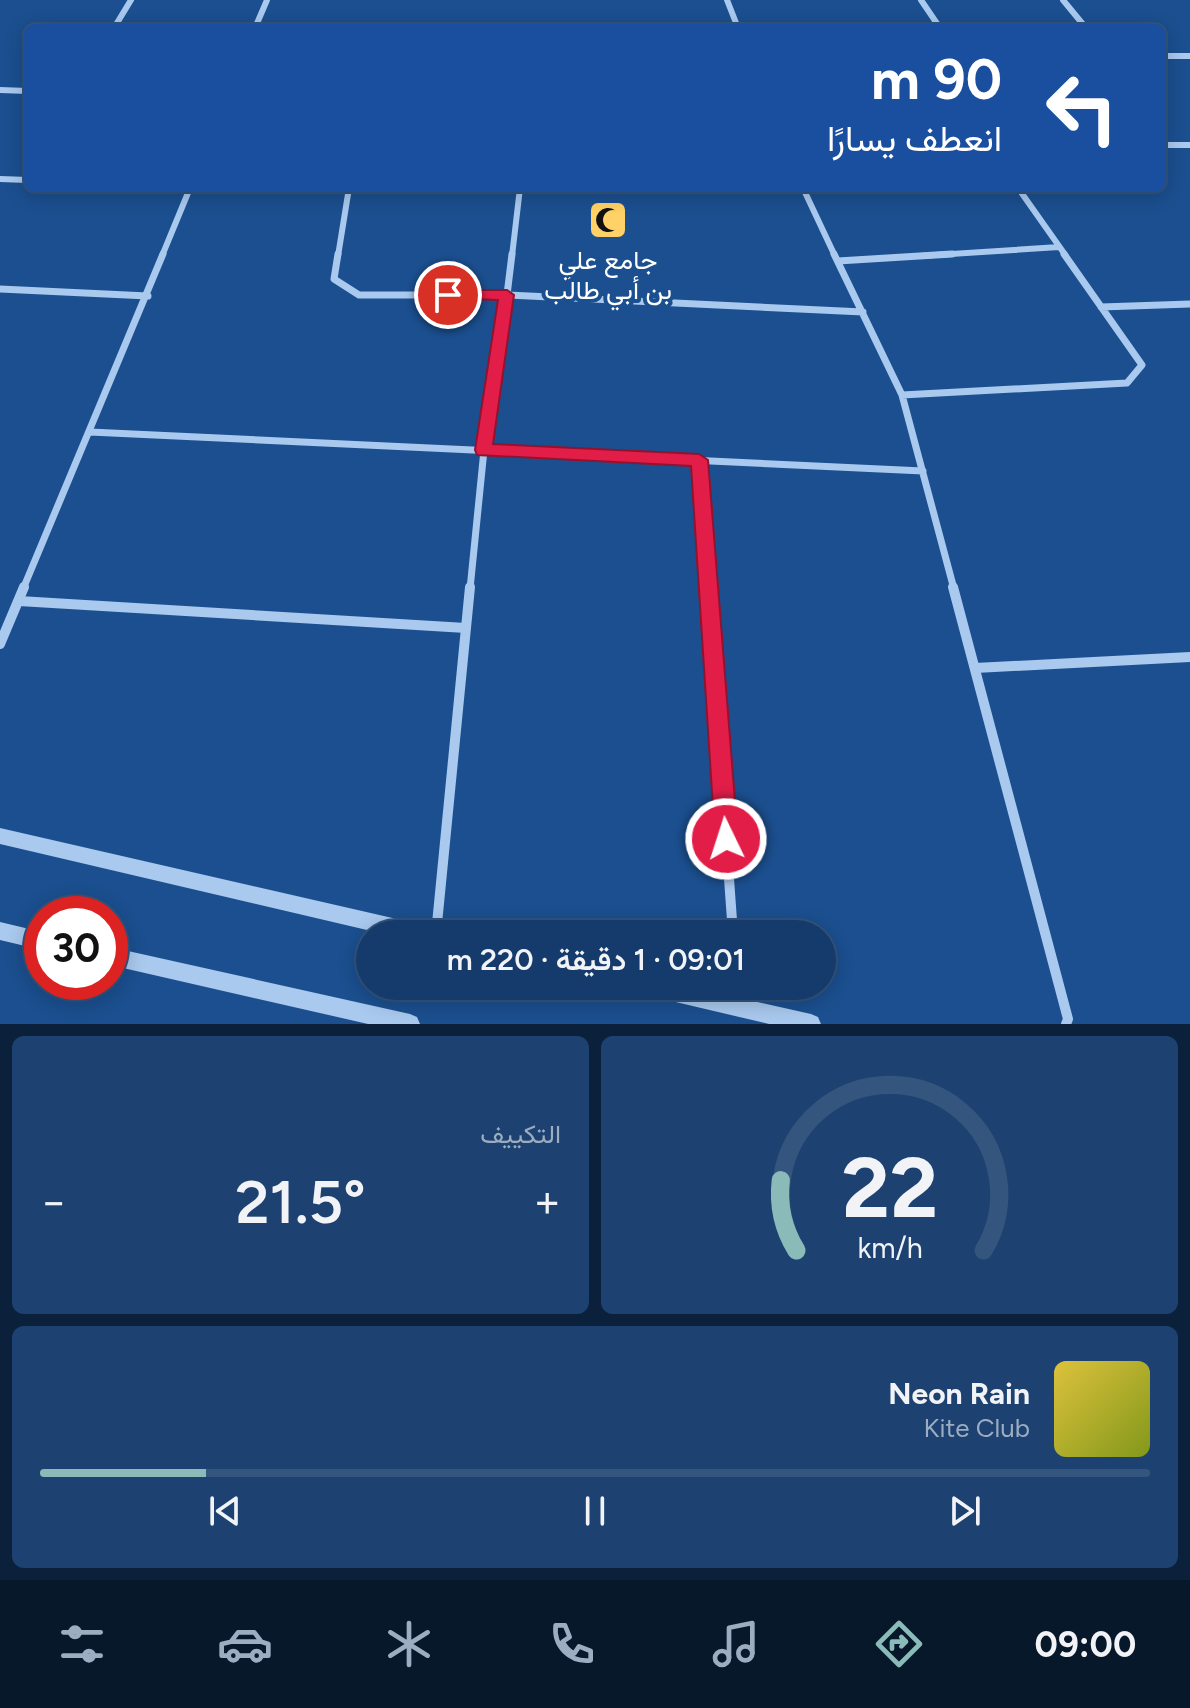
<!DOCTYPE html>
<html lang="ar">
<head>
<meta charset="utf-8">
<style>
  body { margin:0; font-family:Figtree,Vazirmatn,sans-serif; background:#1d4271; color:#f1f3f6; direction:rtl; height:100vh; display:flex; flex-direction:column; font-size:30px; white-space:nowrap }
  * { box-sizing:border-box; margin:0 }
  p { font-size:26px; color:#9dadc1 }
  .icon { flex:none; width:44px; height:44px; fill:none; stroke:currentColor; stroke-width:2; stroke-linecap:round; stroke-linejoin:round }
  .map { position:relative; height:1024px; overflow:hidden; direction:ltr }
  .sheet { display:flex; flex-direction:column; gap:12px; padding:12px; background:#0b203b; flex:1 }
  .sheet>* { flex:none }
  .banner { position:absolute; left:24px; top:24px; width:1142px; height:168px; border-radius:12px; box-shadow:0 4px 20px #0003,0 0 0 2px #33557e; direction:rtl; background:#1a4fa0; color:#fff; overflow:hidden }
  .speed { position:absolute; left:24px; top:896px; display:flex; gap:16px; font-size:40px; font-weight:700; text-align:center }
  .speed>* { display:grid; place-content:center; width:104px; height:104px; border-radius:50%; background:#143b6b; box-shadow:0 4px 20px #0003,0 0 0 2px #33557e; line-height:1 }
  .speed .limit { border:12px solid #d22; background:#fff; color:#111 }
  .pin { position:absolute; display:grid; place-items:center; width:68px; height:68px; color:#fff; margin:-34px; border:4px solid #fff; border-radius:50%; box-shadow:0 2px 8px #0007 }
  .me { position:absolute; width:88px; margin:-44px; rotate:356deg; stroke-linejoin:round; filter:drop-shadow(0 0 6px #0008) }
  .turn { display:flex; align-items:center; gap:28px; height:168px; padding:0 32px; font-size:36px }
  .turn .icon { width:104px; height:104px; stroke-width:2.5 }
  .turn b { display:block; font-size:56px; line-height:68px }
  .big { font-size:60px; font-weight:600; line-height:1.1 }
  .sheet .widget { flex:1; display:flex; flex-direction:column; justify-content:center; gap:12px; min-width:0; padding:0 28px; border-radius:12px; background:#1d4271 }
  .sheet .dial { align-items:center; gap:0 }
  .dial svg { height:208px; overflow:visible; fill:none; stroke:#33557e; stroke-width:7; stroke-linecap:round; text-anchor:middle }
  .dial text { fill:#f1f3f6; stroke:none }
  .song { display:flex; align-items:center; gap:24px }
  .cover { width:96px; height:96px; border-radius:12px; background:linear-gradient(135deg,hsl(50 70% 55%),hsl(70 70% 35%)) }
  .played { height:8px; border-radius:4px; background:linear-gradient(90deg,#8bbbb9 15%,#33557e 15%) }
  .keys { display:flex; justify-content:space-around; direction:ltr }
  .heat { display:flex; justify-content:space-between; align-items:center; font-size:44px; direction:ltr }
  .sheet .tiles { flex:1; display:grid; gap:12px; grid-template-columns:1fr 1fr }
  .widget:last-child { grid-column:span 2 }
  .trip { position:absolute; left:356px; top:920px; width:480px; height:80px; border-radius:40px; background:#143b6b; box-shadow:0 4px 20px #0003,0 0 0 2px #33557e; font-weight:600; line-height:80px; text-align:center; direction:rtl }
  .tabs { display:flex; height:128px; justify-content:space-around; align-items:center; background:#08182b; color:#9dadc1 }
  .tabs .icon { width:56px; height:56px }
  .tabs .on { color:#8bbbb9 }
  .tabs b { font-size:36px; color:#f1f3f6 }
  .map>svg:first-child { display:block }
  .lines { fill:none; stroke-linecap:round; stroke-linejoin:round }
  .minor-far2 { stroke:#a9c9ee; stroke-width:6 }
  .minor-far1 { stroke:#a9c9ee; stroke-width:7 }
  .minor { stroke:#a9c9ee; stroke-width:10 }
  .tertiary { fill:#a9c9ee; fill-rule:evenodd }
  .route { fill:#e11d48; stroke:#92132f; stroke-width:2 }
  .labels { text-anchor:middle; stroke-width:8; stroke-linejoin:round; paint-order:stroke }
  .far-poi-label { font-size:26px; fill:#fff; stroke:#1b4f8f }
</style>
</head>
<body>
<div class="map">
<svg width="1190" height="1024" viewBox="0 0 1190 1024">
  <rect width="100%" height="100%" fill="#1b4f8f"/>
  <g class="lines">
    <path class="minor-far2" d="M727 0 738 28
      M921 0 940 28
      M1063 0 1086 28
      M114 28 131 0
      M255 28 267 0
      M1162 56H1190
      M0 90 28 91
      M1162 145H1190
      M0 179 28 180
      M146 188 189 191
      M803 188 835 256
      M1018 188 1066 256
      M162 256 190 188
      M338 256 349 188
      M512 256 520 188
      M920 256 1059 247"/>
    <path class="minor-far1" d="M338 254 334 279 359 295H507L484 450 470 589
      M512 254 507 295 863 312
      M834 254 902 395 954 589
      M838 261 952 254
      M0 289 148 296
      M1101 307 1190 304
      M902 395 1127 383 1142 365 1064 254
      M90 432 923 471
      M699 460 708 589
      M23 589 163 254"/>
    <path class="minor" d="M708 587 733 934
      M953 587 1068 1019 1066 1024
      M19 601 466 628
      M0 644 24 587
      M975 668 1190 657
      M436 934 470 587
      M737 986 738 1005"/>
    <path class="tertiary" d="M0 828 423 925 430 927 432 934H384L0 844Z
      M0 922 42 932V950L0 940Z
      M110 947 410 1014 417 1017 420 1024H368L110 965Z
      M637 986H687L811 1014 818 1017 821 1024H769L646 995 639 993Z"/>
  </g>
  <path class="route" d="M448 290H507L514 295 493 444 699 454 708 460 738 839 734 847 726 850 718 847 715 839 691 466 477 455 475 450 498 300 442 298V291Z"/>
  <defs>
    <symbol id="mosque-square" viewBox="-11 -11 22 22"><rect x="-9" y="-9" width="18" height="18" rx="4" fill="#ffd166" stroke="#1b4f8f"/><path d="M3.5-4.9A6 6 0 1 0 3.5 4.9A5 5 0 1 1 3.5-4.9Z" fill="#111"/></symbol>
  </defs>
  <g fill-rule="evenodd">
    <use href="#mosque-square" x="586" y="198" width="44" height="44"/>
  </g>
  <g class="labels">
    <g class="far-poi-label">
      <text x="608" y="269">جامع علي<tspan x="608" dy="30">بن أبي طالب</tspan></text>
    </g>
  </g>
</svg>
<div class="speed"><div class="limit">30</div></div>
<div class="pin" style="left:448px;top:295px;background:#d93025"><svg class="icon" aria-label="arrive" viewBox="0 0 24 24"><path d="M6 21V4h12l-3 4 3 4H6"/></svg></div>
<svg class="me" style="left:726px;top:839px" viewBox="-20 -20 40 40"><circle r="17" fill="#e11d48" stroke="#fff" stroke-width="3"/><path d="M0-11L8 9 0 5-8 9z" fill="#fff"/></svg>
<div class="trip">09:01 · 1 دقيقة · 220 m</div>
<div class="banner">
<div class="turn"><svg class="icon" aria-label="left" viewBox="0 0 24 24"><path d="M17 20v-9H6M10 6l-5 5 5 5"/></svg><div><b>90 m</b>انعطف يسارًا</div></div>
</div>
</div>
<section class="sheet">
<div class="tiles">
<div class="widget dial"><svg viewBox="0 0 100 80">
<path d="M14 69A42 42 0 1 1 86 69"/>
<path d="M14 69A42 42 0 0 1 8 42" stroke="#8bbbb9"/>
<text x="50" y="56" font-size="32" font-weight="700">22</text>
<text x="50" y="72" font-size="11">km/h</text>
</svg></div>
<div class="widget"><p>التكييف</p>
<div class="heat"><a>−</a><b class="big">21.5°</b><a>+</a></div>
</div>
<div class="widget">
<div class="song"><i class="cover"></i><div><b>Neon Rain</b><p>Kite Club</p></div></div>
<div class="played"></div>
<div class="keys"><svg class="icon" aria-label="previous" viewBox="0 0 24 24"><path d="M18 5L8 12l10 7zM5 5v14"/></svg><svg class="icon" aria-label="pause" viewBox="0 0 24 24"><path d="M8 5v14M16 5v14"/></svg><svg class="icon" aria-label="next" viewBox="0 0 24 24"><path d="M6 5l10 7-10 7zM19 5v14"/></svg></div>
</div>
</div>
</section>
<nav class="tabs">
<b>09:00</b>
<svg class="icon on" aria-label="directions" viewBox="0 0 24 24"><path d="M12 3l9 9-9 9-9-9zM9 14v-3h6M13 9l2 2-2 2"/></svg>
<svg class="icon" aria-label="music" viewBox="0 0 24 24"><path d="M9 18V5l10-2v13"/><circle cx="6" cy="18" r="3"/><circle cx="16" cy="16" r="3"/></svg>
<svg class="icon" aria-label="phone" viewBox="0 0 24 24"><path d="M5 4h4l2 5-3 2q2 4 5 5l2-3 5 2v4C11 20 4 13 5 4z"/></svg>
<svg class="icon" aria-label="climate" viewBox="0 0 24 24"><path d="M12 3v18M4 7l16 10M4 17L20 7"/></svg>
<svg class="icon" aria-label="car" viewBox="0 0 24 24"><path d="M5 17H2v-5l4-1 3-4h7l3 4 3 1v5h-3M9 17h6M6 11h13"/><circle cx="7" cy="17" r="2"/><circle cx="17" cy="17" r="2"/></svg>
<svg class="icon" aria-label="filters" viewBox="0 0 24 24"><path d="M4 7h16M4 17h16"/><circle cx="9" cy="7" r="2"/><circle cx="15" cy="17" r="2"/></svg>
</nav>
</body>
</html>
